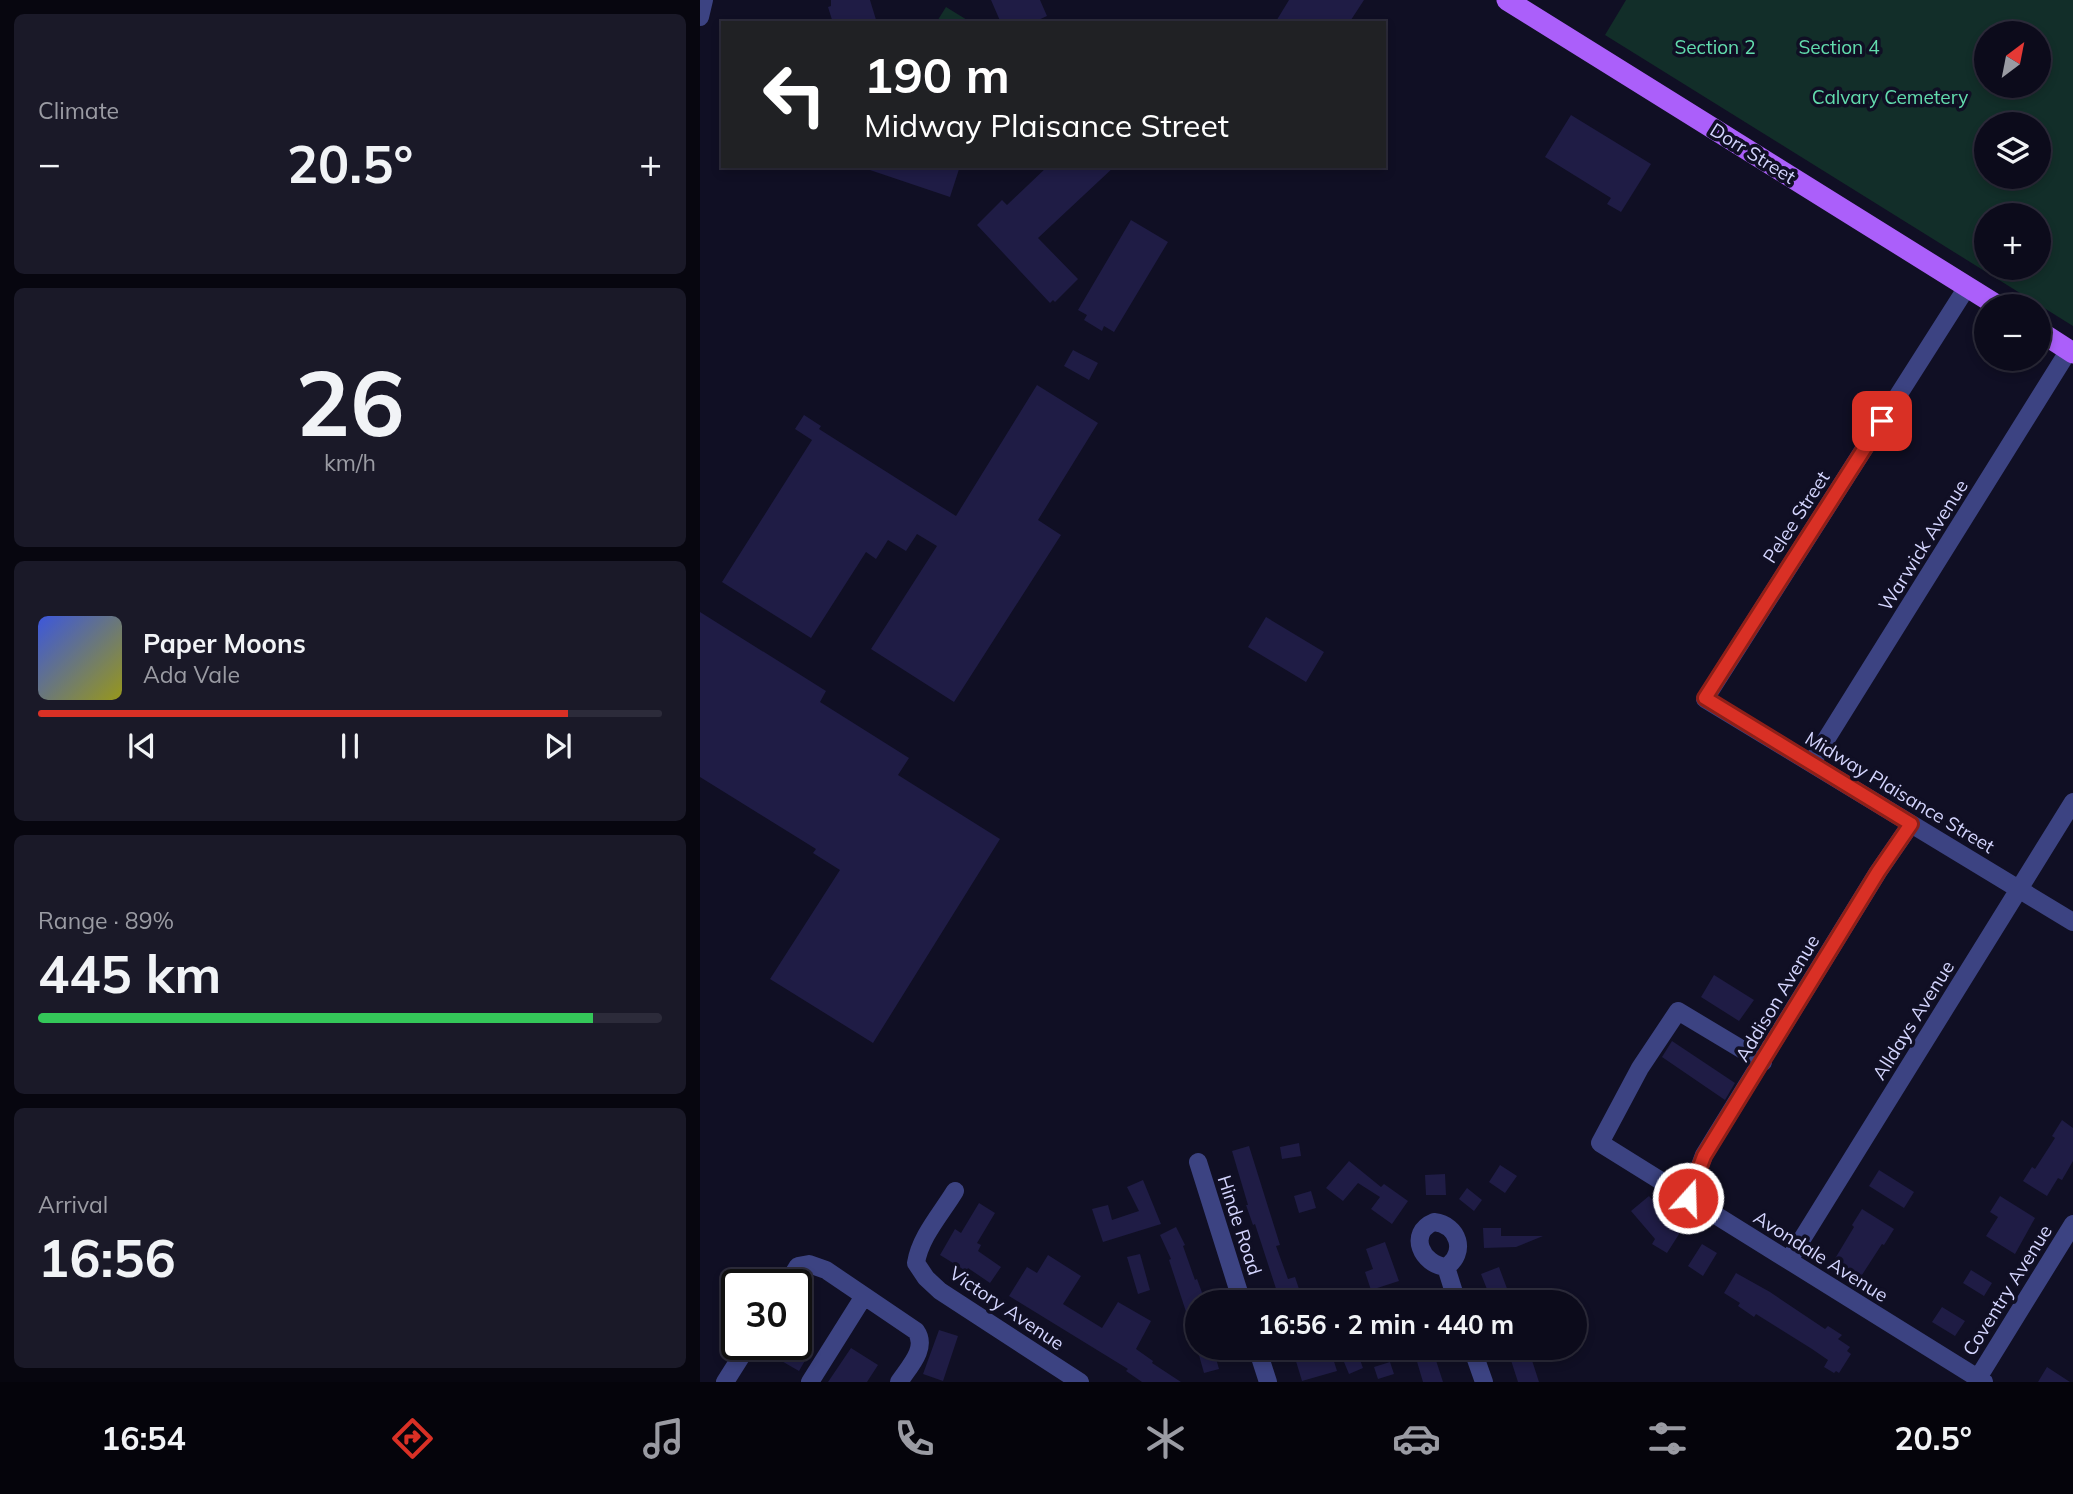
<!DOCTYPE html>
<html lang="en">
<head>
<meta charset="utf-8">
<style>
  body { margin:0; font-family:Mulish,sans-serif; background:#1a1928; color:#f1f3f6; height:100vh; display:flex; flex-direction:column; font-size:26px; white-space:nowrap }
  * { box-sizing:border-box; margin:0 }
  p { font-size:23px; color:#9a9ba3 }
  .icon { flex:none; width:38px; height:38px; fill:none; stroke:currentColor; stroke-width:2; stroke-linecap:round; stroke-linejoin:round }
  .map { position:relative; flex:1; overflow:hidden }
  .sheet { display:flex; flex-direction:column; gap:14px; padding:14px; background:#07060f; width:700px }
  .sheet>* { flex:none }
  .top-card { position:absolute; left:21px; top:21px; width:665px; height:147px; border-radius:0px; box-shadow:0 4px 10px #0003,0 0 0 2px #2c2b3a; background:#202124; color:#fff; overflow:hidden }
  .needle { width:46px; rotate:32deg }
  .fabs { position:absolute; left:1274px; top:21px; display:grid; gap:14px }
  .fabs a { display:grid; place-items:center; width:77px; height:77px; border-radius:50%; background:#0c0b1b; box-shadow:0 4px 10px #0003,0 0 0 2px #2c2b3a; font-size:35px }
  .speed { position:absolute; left:21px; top:1269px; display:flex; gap:14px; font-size:35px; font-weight:700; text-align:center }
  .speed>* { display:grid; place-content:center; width:91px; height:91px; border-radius:50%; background:#0c0b1b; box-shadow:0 4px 10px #0003,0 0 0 2px #2c2b3a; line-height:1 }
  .speed .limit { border:4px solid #111; border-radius:10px; background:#fff; color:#111 }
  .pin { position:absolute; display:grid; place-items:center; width:60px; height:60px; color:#fff; margin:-30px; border-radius:14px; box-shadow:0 4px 10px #0006 }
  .me { position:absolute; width:77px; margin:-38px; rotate:20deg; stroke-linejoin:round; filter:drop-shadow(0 0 5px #0008) }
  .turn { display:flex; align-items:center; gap:24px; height:147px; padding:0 28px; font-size:32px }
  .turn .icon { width:91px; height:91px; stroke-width:2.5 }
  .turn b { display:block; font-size:49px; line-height:60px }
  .big { font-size:52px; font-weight:700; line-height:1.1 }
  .sheet .widget { flex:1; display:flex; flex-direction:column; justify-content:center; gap:10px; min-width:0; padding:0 24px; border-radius:10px; background:#1a1928 }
  .sheet .dial { align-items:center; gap:0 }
  .dial b { font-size:91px; line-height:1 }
  .song { display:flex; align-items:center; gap:21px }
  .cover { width:84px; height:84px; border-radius:10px; background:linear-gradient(135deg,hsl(230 70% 55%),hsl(60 70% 35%)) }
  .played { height:7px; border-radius:4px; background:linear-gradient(90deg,#d93025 85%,#2c2b3a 85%) }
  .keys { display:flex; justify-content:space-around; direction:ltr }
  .heat { display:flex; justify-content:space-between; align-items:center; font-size:38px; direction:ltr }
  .charge { height:10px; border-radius:5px; background:linear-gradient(90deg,#34c759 89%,#2c2b3a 0) }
  .trip { position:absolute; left:485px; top:1290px; width:402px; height:70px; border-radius:35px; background:#0c0b1b; box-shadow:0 4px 10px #0003,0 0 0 2px #2c2b3a; font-weight:700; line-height:70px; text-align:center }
  .tabs { display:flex; height:112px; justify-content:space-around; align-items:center; background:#05040b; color:#9a9ba3 }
  .tabs .icon { width:49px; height:49px }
  .tabs .selected { color:#d93025 }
  .tabs b { font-size:32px; color:#f1f3f6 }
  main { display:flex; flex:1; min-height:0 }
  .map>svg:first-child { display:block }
  .green { fill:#122e29; fill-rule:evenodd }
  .building { fill:#1f1c45 }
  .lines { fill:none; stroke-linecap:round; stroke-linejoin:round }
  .minor { stroke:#3c4382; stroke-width:18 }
  .major { stroke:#ab5ffa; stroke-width:21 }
  .route-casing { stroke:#8d1f18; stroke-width:18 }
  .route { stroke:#d93025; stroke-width:12 }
  .labels { text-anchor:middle; stroke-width:7; stroke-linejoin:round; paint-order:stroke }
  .park-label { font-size:19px; fill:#62dcad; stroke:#100f24 }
  .street-label { font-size:19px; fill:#d4d5fe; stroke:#100f24 }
</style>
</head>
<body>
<main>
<section class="sheet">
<div class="widget"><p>Climate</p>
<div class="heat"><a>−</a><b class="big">20.5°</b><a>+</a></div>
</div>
<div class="widget dial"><b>26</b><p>km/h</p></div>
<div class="widget">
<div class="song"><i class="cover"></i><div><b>Paper Moons</b><p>Ada Vale</p></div></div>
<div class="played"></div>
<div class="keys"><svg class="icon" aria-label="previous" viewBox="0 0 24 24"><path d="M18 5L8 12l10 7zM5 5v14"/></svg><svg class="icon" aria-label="pause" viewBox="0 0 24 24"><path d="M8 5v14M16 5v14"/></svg><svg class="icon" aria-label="next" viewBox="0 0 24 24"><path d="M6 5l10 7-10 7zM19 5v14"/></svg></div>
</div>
<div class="widget"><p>Range · 89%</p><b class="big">445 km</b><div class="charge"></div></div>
<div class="widget"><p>Arrival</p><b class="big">16:56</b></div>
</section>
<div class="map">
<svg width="1373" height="1382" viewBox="0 0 1373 1382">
  <rect width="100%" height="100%" fill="#100f24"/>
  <path class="green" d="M926 0H1373V326L905 35ZM1339 33V86H1286V33ZM1286 124H1339V177H1286ZM1339 215V268H1286V215Z
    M246 7 272 23H236Z"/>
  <path class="building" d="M131 0H170L177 23H133L128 7 131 6Z
    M291 0H340L347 16 332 23H301Z
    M589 0H664L649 23H575Z
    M871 115 951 164 921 212 907 204 911 198 845 157Z
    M164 166H260L250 197 164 168Z
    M348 166H415L338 238 378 279 355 302 353 300 350 303 277 225 302 200 307 205Z
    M431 220 468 242 414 332 404 326 402 331 384 320 387 315 378 310Z
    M373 350 398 363 389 380 364 366Z
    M337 385 398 423 338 520 361 535 254 702 171 649 237 546 217 534 206 551 188 540 176 559 166 552 111 638 22 582 112 440 95 429 104 415 121 426 119 429 256 516Z
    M0 612 126 691 120 702 209 758 198 775 300 839 173 1043 70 979 140 870 113 853 116 849 0 777Z
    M566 617 624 652 606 682 548 647Z
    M1014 975 1054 1000 1039 1021 1001 997Z
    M972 1041 1035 1083 1025 1100 962 1057Z
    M1362 1120 1373 1128V1161L1362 1180 1358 1178 1347 1196 1323 1181 1332 1167 1335 1169 1355 1138 1352 1136Z
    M599 1143 601 1156 582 1159 580 1147Z
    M549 1146 580 1245 576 1246 588 1279 595 1277 601 1295 580 1301 555 1224 553 1225 546 1205H548L532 1151Z
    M649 1161 681 1187 684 1184 708 1201 692 1224 671 1209 680 1197 658 1183 643 1201 626 1188Z
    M800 1165 817 1176 805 1193 789 1182Z
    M1179 1170 1214 1192 1204 1208 1169 1186Z
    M745 1174 746 1195H726L725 1175Z
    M443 1180 461 1224 403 1242 392 1209 408 1205 412 1220 439 1211 427 1187Z
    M767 1188 782 1200 774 1211 759 1199Z
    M611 1191 616 1208 599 1213 594 1196Z
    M949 1196 962 1212 957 1215 981 1231 967 1253 952 1244 955 1239 931 1211Z
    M1300 1196 1335 1218 1315 1254 1286 1236 1298 1217 1290 1212Z
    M279 1203 295 1213 277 1243 281 1245 278 1251 301 1267 290 1283 268 1268 266 1271 240 1255 255 1229 261 1233Z
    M1162 1209 1194 1229 1184 1245 1182 1244 1160 1278 1133 1262 1154 1227 1152 1225Z
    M476 1227 485 1245 483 1246 495 1280 497 1279 504 1298 497 1301V1338L495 1339 469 1260 471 1259 460 1235Z
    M783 1228H801V1236H843L816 1247 784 1248Z
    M685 1242 699 1281 671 1290 665 1272 673 1269 666 1249Z
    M1002 1244 1017 1253 1003 1276 988 1266Z
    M440 1254 450 1290 438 1294 427 1257Z
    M348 1255 381 1276 363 1304 402 1328 418 1302 451 1321 436 1349 453 1361 452 1363 481 1382H442L426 1371 428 1369 309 1296 327 1267 337 1273Z
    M799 1267 812 1302H792L781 1274Z
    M1271 1270 1292 1283 1284 1296 1263 1283Z
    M1036 1273 1070 1292 1125 1329 1128 1326 1142 1335 1138 1339 1150 1347 1147 1351 1151 1354 1139 1373 1136 1371 1134 1373 1124 1367 1128 1360 1112 1349 1056 1314 1054 1317 1038 1306 1040 1303 1024 1293Z
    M668 1289 673 1302H636L635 1300Z
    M1242 1307 1265 1321 1255 1336 1232 1322Z
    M239 1330 258 1336 243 1381 223 1374Z
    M60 1344H97L110 1352 99 1371 59 1348Z
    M151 1348 178 1365 167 1382H128Z
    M497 1348H513L519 1369 504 1373Z
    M592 1348H614L617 1360 632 1355 637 1371 602 1381Z
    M713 1348H732L743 1382H723Z
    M807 1348H828L839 1382H818Z
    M659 1357 663 1368 649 1374 644 1362Z
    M690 1362 694 1374 678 1379 674 1367Z
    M1347 1367 1370 1382H1338Z"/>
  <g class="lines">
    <path class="minor" d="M0 17 4 0
      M1267 287 1005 699 1373 922
      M1112 762 1369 350
      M1063 1062 978 1011 940 1068 900 1143 1284 1382
      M498 1162 542 1302
      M255 1191C241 1214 220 1237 216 1263L226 1278 240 1291 380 1382
      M988 1198 1004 1155 1178 872 1211 824
      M734 1222C759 1225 767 1253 746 1267 722 1265 707 1233 734 1222Z
      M1089 1260 1373 802
      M746 1267 757 1302
      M87 1284 98 1266 109 1264 126 1270 216 1331C228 1348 209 1367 199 1382
      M557 1348 568 1382
      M772 1348 784 1382
      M1278 1378 1373 1224
      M25 1382 49 1344
      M110 1382 164 1296"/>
    <path class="major" d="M807 0 1298 306
      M1339 331 1373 353"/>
  </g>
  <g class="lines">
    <defs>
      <path id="route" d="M988 1198 1004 1156 1178 872 1211 824 1005 698 1182 421"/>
    </defs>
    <use href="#route" class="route-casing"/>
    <use href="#route" class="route"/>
  </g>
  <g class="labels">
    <g class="park-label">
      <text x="1015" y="54">Section 2</text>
      <text x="1139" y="54">Section 4</text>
      <text x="1190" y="104">Calvary Cemetery</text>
    </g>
    <g class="street-label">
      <text transform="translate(1053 153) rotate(32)" y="7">Dorr Street</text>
      <text transform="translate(1096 517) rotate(-57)" y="7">Pelee Street</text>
      <text transform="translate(1223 545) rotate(-58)" y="7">Warwick Avenue</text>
      <text transform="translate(1200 792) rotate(31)" y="7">Midway Plaisance Street</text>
      <text transform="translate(1077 998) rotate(-59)" y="7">Addison Avenue</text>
      <text transform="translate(1213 1020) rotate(-58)" y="7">Alldays Avenue</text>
      <text transform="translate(540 1225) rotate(72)" y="7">Hinde Road</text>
      <text transform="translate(1121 1256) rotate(32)" y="7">Avondale Avenue</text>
      <text transform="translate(1307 1290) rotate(-58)" y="7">Coventry Avenue</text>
      <text transform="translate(307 1308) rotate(34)" y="7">Victory Avenue</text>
    </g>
  </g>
</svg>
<div class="fabs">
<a><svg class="needle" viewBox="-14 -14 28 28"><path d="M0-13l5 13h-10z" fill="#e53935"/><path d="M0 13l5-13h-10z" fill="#9a9ba3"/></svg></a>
<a><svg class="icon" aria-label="layers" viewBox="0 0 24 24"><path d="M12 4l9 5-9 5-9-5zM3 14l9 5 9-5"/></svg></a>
<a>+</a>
<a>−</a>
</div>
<div class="speed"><div class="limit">30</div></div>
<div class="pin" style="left:1182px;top:421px;background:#d93025"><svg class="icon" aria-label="arrive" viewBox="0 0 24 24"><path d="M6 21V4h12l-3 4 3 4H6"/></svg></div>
<svg class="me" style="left:988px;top:1198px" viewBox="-20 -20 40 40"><circle r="17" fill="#d93025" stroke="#fff" stroke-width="3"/><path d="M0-11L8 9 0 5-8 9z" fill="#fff"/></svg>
<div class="trip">16:56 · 2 min · 440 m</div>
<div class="top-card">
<div class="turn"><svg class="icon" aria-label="left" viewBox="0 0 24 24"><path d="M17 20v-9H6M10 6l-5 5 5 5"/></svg><div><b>190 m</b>Midway Plaisance Street</div></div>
</div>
</div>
</main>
<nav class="tabs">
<b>16:54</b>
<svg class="icon selected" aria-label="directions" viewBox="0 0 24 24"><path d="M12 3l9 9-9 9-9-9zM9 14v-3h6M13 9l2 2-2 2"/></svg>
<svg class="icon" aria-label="music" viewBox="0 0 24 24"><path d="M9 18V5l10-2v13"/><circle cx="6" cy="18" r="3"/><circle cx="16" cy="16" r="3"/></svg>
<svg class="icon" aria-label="phone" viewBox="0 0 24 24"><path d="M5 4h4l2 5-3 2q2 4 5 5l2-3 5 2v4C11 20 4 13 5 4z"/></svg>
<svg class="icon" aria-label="climate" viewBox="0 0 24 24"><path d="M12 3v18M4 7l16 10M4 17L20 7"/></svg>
<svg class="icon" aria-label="car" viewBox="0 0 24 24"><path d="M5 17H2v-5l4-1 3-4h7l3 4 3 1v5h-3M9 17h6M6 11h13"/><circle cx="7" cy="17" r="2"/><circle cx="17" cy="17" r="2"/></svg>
<svg class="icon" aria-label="filters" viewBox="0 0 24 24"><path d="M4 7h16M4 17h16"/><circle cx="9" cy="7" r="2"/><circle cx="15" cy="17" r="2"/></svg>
<b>20.5°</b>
</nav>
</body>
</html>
